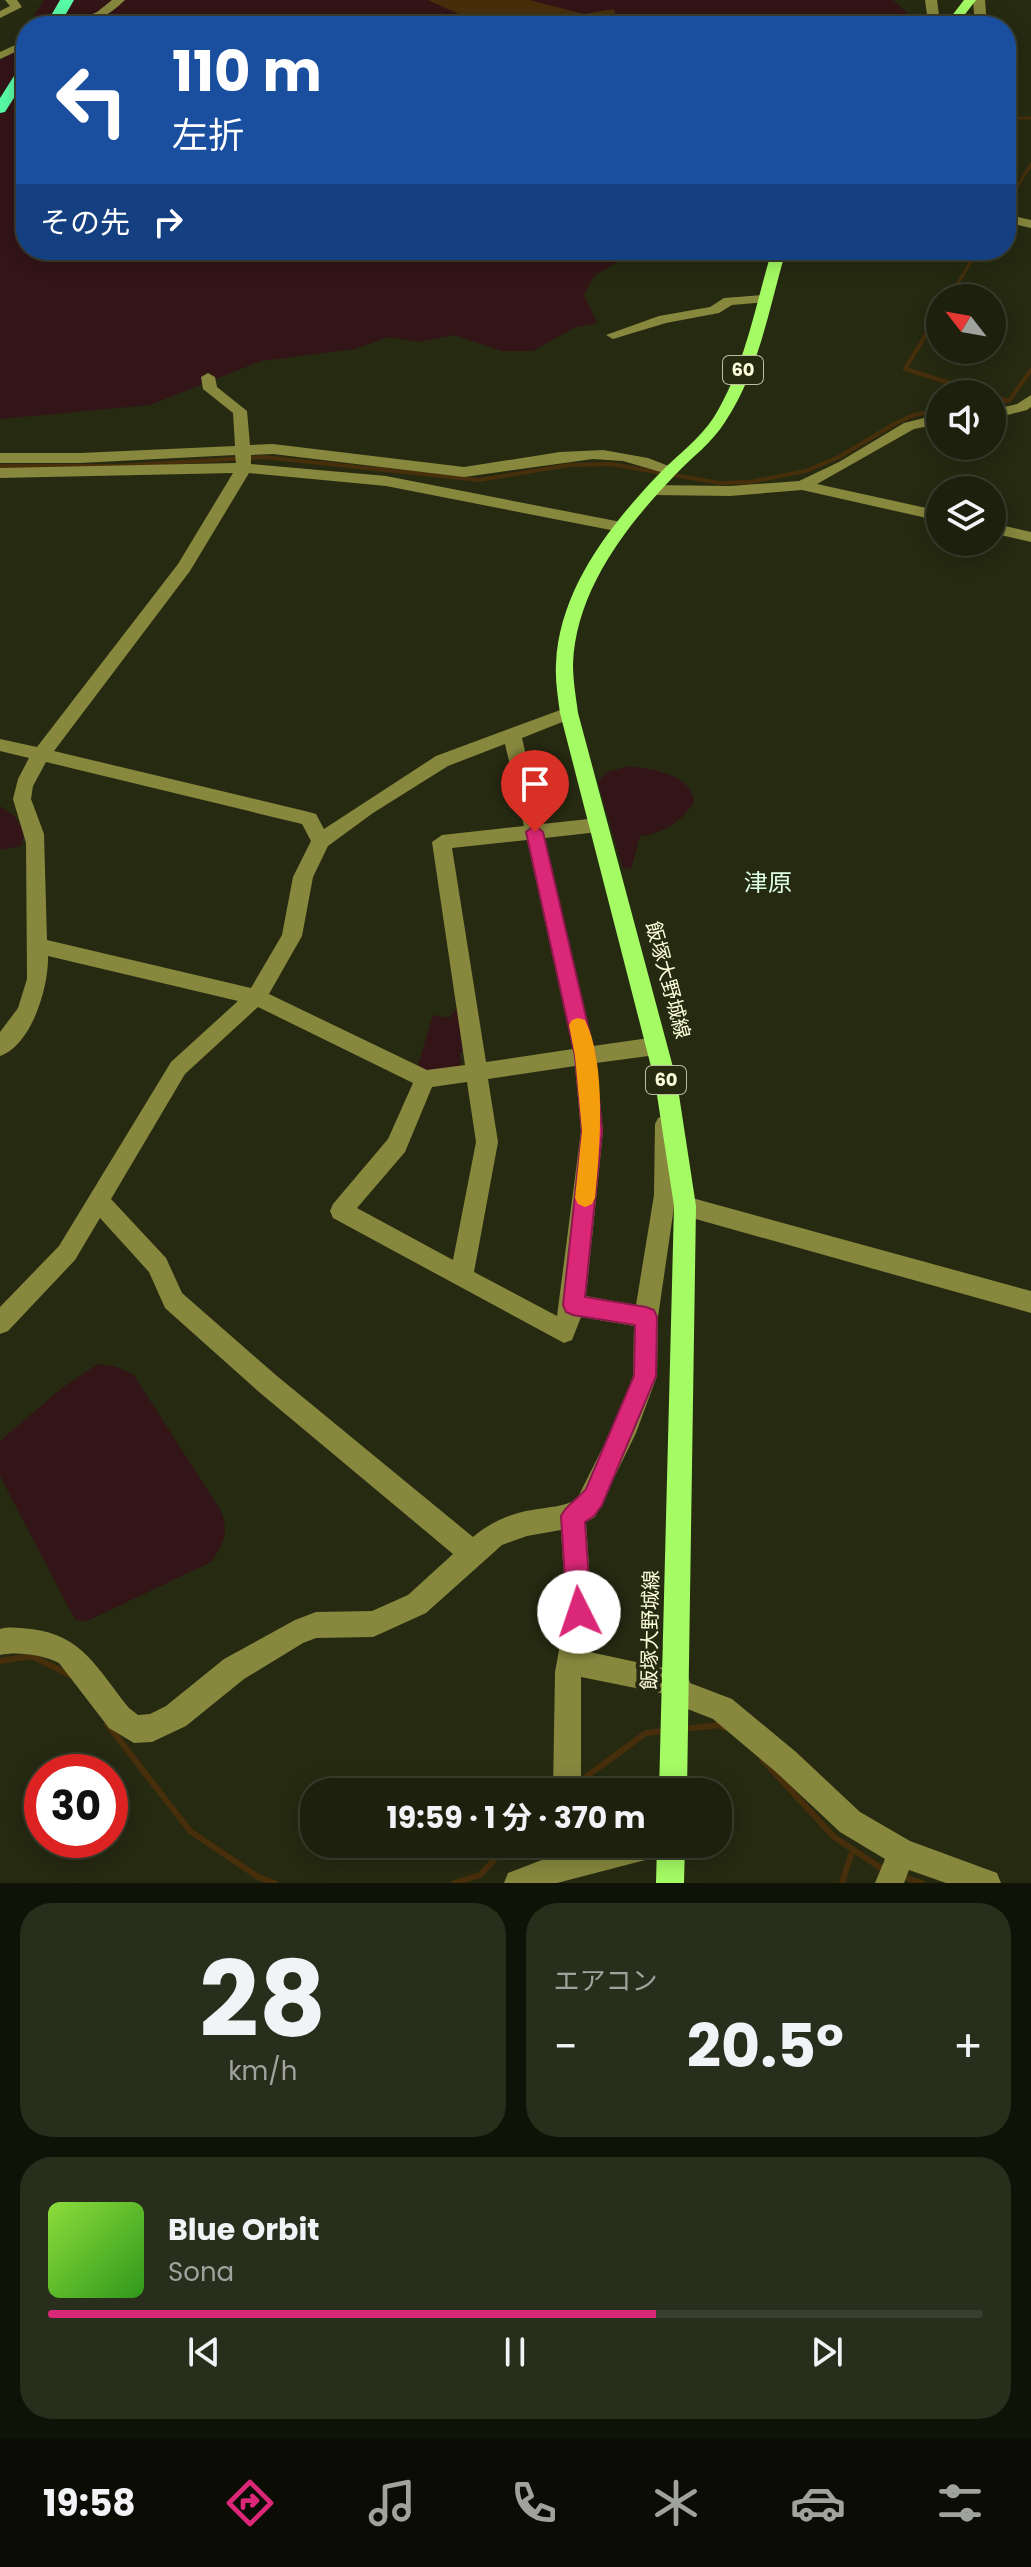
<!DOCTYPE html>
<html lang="ja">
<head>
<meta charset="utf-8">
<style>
  body { margin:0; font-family:Poppins,"Noto Sans JP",sans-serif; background:#292d1b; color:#f1f3f6; height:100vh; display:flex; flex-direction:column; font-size:30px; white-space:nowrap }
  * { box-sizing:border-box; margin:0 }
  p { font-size:26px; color:#a0a39d }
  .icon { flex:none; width:44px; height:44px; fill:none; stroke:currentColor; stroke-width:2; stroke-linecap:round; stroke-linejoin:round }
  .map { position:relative; height:1883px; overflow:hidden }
  .details { display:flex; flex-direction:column; gap:20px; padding:20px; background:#0f1207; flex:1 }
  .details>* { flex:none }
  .top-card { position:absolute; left:16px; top:16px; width:1000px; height:244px; border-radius:32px; box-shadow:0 4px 20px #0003,0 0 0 2px #3a3e2e; background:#1a4fa0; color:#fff; overflow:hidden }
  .needle { width:52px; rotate:301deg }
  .fabs { position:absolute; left:926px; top:284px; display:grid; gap:16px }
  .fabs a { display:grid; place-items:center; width:80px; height:80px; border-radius:50%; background:#1c200d; box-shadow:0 4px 20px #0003,0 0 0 2px #3a3e2e; font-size:40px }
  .speed { position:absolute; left:24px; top:1754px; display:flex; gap:16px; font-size:40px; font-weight:700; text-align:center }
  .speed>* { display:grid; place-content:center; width:104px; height:104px; border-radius:50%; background:#1c200d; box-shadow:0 4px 20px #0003,0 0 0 2px #3a3e2e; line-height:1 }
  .speed .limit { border:12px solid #d22; background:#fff; color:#111 }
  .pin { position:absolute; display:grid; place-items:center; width:68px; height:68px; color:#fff; margin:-82px -34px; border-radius:50% 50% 50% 0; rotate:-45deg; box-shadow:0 0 8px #0007 }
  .pin .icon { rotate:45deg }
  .me { position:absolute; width:88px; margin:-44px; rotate:356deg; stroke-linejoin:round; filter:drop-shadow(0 0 6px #0008) }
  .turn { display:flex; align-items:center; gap:28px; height:168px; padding:0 24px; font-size:36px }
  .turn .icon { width:104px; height:104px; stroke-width:2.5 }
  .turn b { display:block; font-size:56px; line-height:68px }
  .then { display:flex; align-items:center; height:76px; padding:0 24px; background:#0003; gap:16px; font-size:30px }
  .big { font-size:60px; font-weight:700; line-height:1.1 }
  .details .card { flex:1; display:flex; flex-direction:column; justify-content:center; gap:12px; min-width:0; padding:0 28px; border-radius:32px; background:#292d1b }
  .details .dial { align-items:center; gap:0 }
  .dial b { font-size:104px; line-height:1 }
  .song { display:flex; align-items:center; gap:24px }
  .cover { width:96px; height:96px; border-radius:12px; background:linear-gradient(135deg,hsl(90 70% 55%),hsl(110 70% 35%)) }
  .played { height:8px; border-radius:4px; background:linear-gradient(90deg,#db2777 65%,#3a3e2e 65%) }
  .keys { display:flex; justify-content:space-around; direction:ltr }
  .heat { display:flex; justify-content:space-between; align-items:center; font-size:44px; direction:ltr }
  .details .tiles { flex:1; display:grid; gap:20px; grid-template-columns:1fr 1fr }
  .card:last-child { grid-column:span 2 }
  .trip { position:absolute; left:300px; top:1778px; width:432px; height:80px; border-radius:32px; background:#1c200d; box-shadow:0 4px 20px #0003,0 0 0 2px #3a3e2e; font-weight:700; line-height:80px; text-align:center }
  .tab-bar { display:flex; height:128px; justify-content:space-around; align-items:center; background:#0b0d05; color:#a0a39d }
  .tab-bar .icon { width:56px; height:56px }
  .tab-bar .current { color:#db2777 }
  .tab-bar b { font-size:36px; color:#f1f3f6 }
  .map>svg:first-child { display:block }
  .green { fill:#331417 }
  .water { fill:#482f0c }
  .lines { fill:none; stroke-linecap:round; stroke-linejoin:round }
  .stream-far2 { stroke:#482f0c; stroke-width:3 }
  .stream-far1 { stroke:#482f0c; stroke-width:4 }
  .stream { stroke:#482f0c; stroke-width:6 }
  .minor { fill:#87873e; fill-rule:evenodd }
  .major { fill:#a4fb64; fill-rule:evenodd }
  .highway { fill:#59fba6; fill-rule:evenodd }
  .route { fill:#db2777; stroke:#8e194d; stroke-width:2 }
  .slow { fill:#f59e0b }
  .labels { text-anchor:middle; stroke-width:8; stroke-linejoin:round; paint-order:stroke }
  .shield { fill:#262a11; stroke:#bcbe9e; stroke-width:2 }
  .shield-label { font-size:18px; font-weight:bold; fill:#fcfedb }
  .street-label { font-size:20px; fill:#fcfedb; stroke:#262a11 }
  .quarter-label { font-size:24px; fill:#ddfee7; stroke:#262a11 }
</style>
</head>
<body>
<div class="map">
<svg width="1031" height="1883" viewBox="0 0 1031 1883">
  <rect width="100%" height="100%" fill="#262a11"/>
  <path class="green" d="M44 0H893L909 15 856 26H56L34 15Z
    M26 46V250H636L594 276 584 295 597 323 575 327 533 351H502L454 335 420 342 389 337 355 349 261 361 150 405 0 419V60Z
    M630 766C653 770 691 773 694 802 682 821 663 834 640 836L631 869 623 868 598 782 607 772Z
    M0 806 15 817 25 832 21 846 0 850Z
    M459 1005 464 1051 460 1053 461 1067 416 1072 433 1015 449 1018Z
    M98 1364 116 1367 133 1374 221 1511C229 1532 224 1544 211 1562L87 1621 76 1620 71 1612 0 1476V1441L62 1388Z"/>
  <path class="water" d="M428 0H529L584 14 614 9 619 26H458L463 16Z"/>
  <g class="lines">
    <path class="stream-far2" d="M1006 118H1031
      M1006 205 1031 164
      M949 298 978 250
      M937 317 940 312"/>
    <path class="stream-far1" d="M938 315 905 369 986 394
      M992 396 1009 401
      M1009 401 1031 370
      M992 405 1008 401
      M0 466H117L263 457 479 480 569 465 611 464 719 483 751 482 806 471 839 457 896 423 914 415 940 410"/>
    <path class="stream" d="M0 1661 32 1656 70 1675
      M107 1724 190 1831 258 1877 275 1883
      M683 1729 721 1725 724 1728
      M762 1759 834 1837 887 1872
      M576 1784 646 1733 665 1731
      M900 1876 922 1883
      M454 1883 480 1875 509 1844
      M842 1883 851 1855"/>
    <path class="minor" d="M5 0H17L22 7 0 18V11L10 6Z
      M112 0H125C108 17 89 26 65 26L97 12Z
      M925 0H937L939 15 946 26H934L927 15Z
      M973 0H985L987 26H975Z
      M26 40V47L0 59V52Z
      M1006 214 1031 220V228L1006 222Z
      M763 295 770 299 768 302 732 305 719 313 666 323 613 339 606 335 659 316 710 307 724 298Z
      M208 373 215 377 217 387 247 411 250 445 273 444 464 467 560 452 603 450 648 458 679 470 671 475 623 461 593 459 464 477 273 454 251 455V464L386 476 621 522 629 527 621 532 386 486 249 473 190 571 54 751 309 812 316 814 324 829 436 756 563 709H575L578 713 575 717 522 738 542 824 598 818 607 825 598 832 545 838 593 1046 656 1037 663 1040 666 1046 663 1052 656 1055 596 1063 603 1131 586 1296 636 1305 654 1195 655 1124 658 1118 666 1115 674 1118 677 1124 675 1203 685 1196 1031 1291V1313L685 1216 677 1213 674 1207 658 1317 657 1376 636 1433 595 1517 586 1522 592 1612 585 1651 687 1673 690 1683 732 1699 796 1752 860 1812 910 1841 997 1873 1001 1883H946L909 1870 904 1883H875L885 1859 840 1832 776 1772 713 1719 667 1701 665 1694 581 1677V1792H553L555 1672 566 1612 561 1530 527 1536 502 1545 426 1613 382 1633 373 1637 316 1638 303 1643 244 1679 186 1726 152 1742 134 1743 109 1728 59 1663C44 1655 17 1651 0 1655V1629C10 1626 20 1628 31 1629 83 1635 98 1670 129 1708L138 1715 150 1714 166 1706 224 1659 295 1620 316 1612 372 1611 408 1595 453 1554 259 1392 165 1308 149 1272 100 1218 75 1260 8 1331 0 1334V1307L59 1246 171 1062 238 1001 48 956C49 986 32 1045 0 1056V1032L18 1008 27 979 26 843 13 799 18 779 29 758 0 751V739L37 747 178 564 233 473 0 478V468L236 463 235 455 80 463H0V453H80L235 446 233 413 203 389 201 377ZM505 744 524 826 442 835 432 842 465 1065 427 1070 269 994 302 936 313 877 328 846 373 813 448 766ZM46 762 302 824 311 841 293 877 282 935 251 988 47 940 44 834 31 799 33 786ZM527 840 573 1049 486 1062 452 848ZM258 1007 413 1083 388 1139 333 1204 330 1211 333 1218 564 1343 572 1340 581 1317 634 1326 633 1376 616 1421 577 1499C564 1507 547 1507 532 1510 511 1513 489 1523 473 1537L277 1376 182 1293 166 1258 111 1199 185 1074ZM575 1066 581 1131 557 1316 474 1272 498 1142 488 1079ZM467 1082 476 1142 453 1260 357 1208 405 1152 432 1087Z
      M1031 395V407L1027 410 992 419V410L1017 404Z
      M940 414V424L914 429 817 484 940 511V521L802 490 730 496 653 495 645 490 653 485 730 486 799 481 839 462 904 423Z
      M992 523 1031 532V542L992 533Z
      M549 1844H577V1849L596 1844H667L663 1854 653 1858 557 1883H504L508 1873 547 1858Z"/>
    <path class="major" d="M964 0H976L956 26H944Z
      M772 250H786C769 308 759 371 725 422 712 443 692 457 675 475 626 526 576 590 573 664 573 681 576 697 578 713L677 1082 696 1206 687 1792H659L674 1206 655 1082 560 713C558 697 555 681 556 664 559 590 610 525 659 474 677 455 700 439 714 417 745 367 755 306 772 250Z
      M657 1844H685L684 1883H656Z"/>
    <path class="highway" d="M60 0H74L59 26H45Z
      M26 64V79L5 112 0 113V98L21 65Z"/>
  </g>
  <path class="route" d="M535 825 543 832 595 1056 602 1131 585 1297 646 1307 654 1310 657 1317 656 1376 602 1505 594 1516 585 1522 591 1612 588 1620 579 1624 571 1620 567 1612 561 1516C566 1505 578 1499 586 1489L634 1376 635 1325 573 1315 566 1312 563 1305 582 1131 575 1056 526 832Z"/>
  <path class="slow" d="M578 1018 585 1020C607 1064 600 1150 595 1198L592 1204 585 1207 578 1204 575 1198 582 1131 575 1056 569 1025 572 1020Z"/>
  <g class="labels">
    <g class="shield">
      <rect x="723" y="356" width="40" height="28" rx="6"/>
      <rect x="646" y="1066" width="40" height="28" rx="6"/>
    </g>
    <g class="shield-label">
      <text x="743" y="376">60</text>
      <text x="666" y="1086">60</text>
    </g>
    <g class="street-label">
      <text transform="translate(668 980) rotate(75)" y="7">飯塚大野城線</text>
      <text transform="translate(650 1630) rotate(-89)" y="7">飯塚大野城線</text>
    </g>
    <g class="quarter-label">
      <text x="768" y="891">津原</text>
    </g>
  </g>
</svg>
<div class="fabs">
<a><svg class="needle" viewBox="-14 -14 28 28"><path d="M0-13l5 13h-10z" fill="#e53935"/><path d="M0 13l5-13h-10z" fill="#a0a39d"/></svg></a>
<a><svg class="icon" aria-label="sound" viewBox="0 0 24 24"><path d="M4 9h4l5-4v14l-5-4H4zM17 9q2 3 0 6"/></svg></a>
<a><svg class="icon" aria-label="layers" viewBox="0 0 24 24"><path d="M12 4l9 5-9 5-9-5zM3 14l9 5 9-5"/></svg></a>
</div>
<div class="speed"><div class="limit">30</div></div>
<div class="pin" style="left:535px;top:832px;background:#d93025"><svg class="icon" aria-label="arrive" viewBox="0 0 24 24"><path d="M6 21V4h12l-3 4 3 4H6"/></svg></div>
<svg class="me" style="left:579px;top:1612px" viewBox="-20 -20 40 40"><circle r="19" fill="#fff"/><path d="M0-13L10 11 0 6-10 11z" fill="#db2777"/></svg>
<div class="trip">19:59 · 1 分 · 370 m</div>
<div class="top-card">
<div class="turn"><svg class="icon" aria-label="left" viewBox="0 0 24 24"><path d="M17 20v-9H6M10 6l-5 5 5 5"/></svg><div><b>110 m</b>左折</div></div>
<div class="then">その先<svg class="icon" aria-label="right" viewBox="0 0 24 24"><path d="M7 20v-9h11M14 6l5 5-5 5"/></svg></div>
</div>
</div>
<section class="details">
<div class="tiles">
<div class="card dial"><b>28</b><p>km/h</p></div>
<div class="card"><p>エアコン</p>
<div class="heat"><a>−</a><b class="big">20.5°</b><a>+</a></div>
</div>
<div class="card">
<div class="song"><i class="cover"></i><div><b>Blue Orbit</b><p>Sona</p></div></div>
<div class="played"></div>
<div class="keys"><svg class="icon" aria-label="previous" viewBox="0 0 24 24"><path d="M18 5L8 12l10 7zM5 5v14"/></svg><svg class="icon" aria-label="pause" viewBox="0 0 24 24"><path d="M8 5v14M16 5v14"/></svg><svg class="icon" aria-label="next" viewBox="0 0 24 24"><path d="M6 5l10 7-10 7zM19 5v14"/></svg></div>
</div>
</div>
</section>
<nav class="tab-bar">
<b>19:58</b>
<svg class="icon current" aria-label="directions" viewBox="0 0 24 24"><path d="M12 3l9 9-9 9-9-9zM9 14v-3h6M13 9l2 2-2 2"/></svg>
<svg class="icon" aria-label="music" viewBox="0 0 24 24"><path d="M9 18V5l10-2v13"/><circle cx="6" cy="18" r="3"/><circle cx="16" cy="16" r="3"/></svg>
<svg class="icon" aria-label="phone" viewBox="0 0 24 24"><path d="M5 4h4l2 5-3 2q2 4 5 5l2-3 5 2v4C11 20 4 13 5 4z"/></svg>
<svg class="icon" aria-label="climate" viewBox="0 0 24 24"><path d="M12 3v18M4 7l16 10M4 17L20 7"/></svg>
<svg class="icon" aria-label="car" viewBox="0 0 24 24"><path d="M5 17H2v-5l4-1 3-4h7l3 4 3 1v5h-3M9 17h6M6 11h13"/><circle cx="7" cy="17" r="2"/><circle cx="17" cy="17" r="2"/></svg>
<svg class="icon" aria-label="filters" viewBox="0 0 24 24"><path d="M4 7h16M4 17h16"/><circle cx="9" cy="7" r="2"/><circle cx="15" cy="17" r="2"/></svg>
</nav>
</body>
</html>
